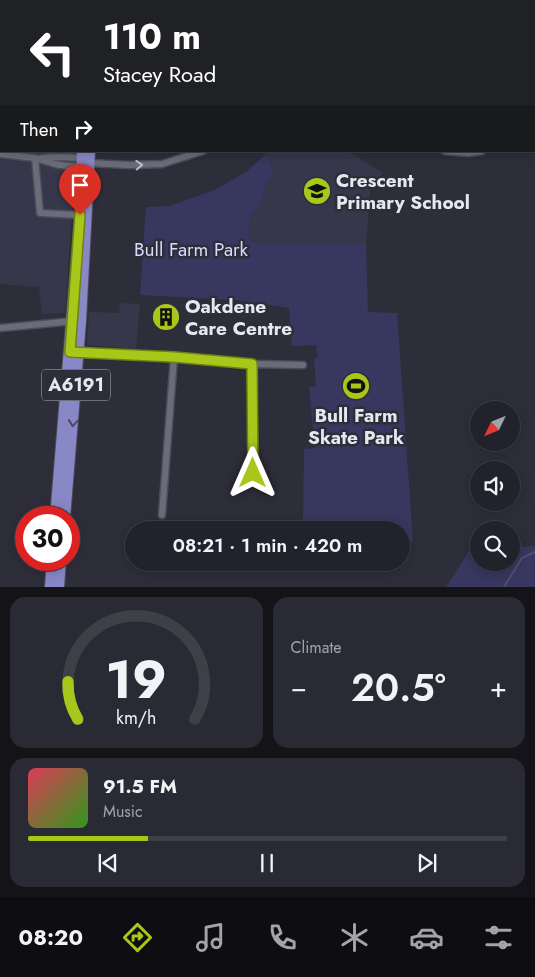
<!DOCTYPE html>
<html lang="en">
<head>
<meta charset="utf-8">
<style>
  body { margin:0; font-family:Jost,sans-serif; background:#2a2a34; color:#f1f3f6; height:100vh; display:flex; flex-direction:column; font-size:19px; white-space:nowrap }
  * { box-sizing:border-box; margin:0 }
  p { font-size:16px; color:#a2a4a9 }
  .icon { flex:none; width:28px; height:28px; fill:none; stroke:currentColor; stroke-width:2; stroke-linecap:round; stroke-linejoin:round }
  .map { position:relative; height:587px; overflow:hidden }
  .drawer { display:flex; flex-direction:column; gap:10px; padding:10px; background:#131318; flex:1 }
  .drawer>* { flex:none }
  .banner { position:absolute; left:0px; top:0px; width:535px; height:152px; box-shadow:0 2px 12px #0003,0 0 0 1px #3f3f48; background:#202124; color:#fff; overflow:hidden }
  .needle { width:32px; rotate:227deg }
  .controls { position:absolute; left:470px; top:401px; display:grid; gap:10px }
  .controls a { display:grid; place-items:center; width:50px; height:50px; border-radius:50%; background:#22222c; box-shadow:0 2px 12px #0003,0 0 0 1px #3f3f48; font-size:25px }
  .speed { position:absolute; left:15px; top:506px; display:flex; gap:10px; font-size:25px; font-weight:700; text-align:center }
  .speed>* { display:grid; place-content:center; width:65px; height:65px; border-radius:50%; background:#22222c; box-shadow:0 2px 12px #0003,0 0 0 1px #3f3f48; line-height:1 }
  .speed .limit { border:8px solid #d22; background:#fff; color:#111 }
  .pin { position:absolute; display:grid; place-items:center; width:42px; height:42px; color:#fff; margin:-51px -21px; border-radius:50% 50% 50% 0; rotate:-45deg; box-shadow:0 0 5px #0007 }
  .pin .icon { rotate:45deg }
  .me { position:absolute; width:55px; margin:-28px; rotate:0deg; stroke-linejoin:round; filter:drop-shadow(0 0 4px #0008) }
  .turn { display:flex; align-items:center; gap:18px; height:105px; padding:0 20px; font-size:22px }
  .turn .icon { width:65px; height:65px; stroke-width:2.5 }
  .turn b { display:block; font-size:35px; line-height:42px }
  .then { display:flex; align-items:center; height:48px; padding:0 20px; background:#0003; gap:10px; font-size:19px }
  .big { font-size:38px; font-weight:600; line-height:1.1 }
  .drawer .widget { flex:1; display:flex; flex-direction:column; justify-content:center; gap:8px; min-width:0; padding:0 18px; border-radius:15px; background:#2a2a34 }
  .drawer .dial { align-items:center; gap:0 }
  .dial svg { height:130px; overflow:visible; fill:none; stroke:#3f3f48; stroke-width:7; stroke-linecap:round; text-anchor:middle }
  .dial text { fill:#f1f3f6; stroke:none }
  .song { display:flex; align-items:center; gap:15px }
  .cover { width:60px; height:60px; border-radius:8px; background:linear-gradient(135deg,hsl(350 70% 55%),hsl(110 70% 35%)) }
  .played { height:5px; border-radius:2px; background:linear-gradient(90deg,#a9c71b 25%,#3f3f48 25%) }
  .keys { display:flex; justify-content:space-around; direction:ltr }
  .heat { display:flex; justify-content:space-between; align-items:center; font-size:28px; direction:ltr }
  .drawer .tiles { flex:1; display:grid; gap:10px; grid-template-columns:1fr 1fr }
  .widget:last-child { grid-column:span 2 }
  .trip { position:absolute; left:125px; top:521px; width:285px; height:50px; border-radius:25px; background:#22222c; box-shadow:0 2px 12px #0003,0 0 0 1px #3f3f48; font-weight:600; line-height:50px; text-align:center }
  .tabs { display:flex; height:80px; justify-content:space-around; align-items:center; background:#0e0e12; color:#a2a4a9 }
  .tabs .icon { width:35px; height:35px }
  .tabs .current { color:#a9c71b }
  .tabs b { font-size:22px; color:#f1f3f6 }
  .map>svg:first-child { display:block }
  .built { fill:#36374a }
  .green { fill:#37375f }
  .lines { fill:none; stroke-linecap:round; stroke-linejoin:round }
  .stream { stroke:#514d6d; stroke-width:2 }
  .street-casing { stroke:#4c4c58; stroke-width:9 }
  .primary-casing { stroke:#4c4c58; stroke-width:12 }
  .street { stroke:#6b6b7a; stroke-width:6 }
  .primary { stroke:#8988c7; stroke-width:10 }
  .oneway { stroke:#bcbcc7 }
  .oneway2 { stroke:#494965 }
  .route-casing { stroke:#6e8112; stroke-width:12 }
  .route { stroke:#a9c71b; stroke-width:9 }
  .labels { text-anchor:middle; stroke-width:5; stroke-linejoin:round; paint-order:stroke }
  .shield { fill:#2e2e3b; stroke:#b0b0ba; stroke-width:1 }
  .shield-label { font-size:18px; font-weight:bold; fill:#e7e7f0 }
  .poi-label { font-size:19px; font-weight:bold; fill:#e7e7f0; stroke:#2e2e3b; text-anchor:start }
  .park-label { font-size:19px; fill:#d8dafa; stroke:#2e2e3b }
</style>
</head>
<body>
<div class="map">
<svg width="535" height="587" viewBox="0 0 535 587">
  <rect width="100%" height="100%" fill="#2e2e3b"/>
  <path class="built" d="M0 0H15V1H1V151H76L65 313 42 314 39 287 0 284Z
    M262 151H352L351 153 383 173 378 182 371 181 366 243H250L249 231 250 217 262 200 268 180 271 162Z
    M120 303 140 304 136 349 87 345 89 312 119 313Z"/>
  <path class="green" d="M265 155 271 162 272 180H268L262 200 250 217 249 231 250 243H366L368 312 397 313 413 542 401 539V530H353L303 520 304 449 315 448 309 387 316 386 314 358H318L316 345 292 346 289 308 236 300 140 295 146 207 170 206 217 189 247 171Z
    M475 542H479V562H511V546L521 547 535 546V587H446Z"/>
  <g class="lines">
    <path class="stream" d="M504 587 522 558 535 552"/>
    <defs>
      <path id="street" d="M190 0V1
        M287 0V1
        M313 0V1
        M382 0V1
        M462 0 463 1
        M534 133 535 135
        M445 151 468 153 482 151
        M0 154 35 158 55 164 67 166H81L90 163 129 165 162 164 203 151
        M35 158 40 213 80 215
        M42 158 59 157 81 158 84 159
        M0 328 74 321
        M76 352 174 357 252 364 303 365
        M252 364 253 473
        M162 515 174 357"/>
      <path id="primary" d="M95 1V0
        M104 1V0
        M55 518 80 215 82 151
        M65 518 81 321 90 151
        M50 587 52 560
        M59 587 61 560"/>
    </defs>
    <use href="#street" class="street-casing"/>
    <use href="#primary" class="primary-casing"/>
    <use href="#street" class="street"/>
    <use href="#primary" class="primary"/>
  </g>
  <defs><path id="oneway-chevron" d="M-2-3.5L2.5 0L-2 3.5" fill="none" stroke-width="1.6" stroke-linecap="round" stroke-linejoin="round" transform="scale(1.25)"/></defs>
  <use class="oneway" href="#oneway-chevron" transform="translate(139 165) rotate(-2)"/>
  <use class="oneway2" href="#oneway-chevron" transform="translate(73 423) rotate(95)"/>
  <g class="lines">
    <defs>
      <path id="route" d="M80 215 70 352 174 357 252 364 253 473"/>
    </defs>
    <use href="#route" class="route-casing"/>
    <use href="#route" class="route"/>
  </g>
  <defs>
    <symbol id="school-disc" viewBox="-11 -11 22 22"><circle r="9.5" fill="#a9c71b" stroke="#2e2e3b"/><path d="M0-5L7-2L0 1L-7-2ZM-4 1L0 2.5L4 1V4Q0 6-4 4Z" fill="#111"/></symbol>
    <symbol id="building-disc" viewBox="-11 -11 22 22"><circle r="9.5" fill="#a9c71b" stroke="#2e2e3b"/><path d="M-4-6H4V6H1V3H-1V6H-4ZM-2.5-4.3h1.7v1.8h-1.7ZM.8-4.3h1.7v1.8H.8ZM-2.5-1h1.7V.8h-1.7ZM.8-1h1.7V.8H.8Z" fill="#111"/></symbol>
    <symbol id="stadium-disc" viewBox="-11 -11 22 22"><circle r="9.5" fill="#a9c71b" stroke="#2e2e3b"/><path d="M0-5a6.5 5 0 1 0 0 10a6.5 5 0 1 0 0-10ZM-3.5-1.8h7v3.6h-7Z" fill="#111"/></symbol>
  </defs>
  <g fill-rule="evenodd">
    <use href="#school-disc" x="301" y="175" width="32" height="32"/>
    <use href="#building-disc" x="150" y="301" width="32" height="32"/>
    <use href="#stadium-disc" x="340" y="370" width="32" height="32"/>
  </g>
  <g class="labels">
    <rect class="shield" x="42" y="369.5" width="68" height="31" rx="4"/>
    <g class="shield-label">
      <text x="76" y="391">A6191</text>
    </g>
    <g class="poi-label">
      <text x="336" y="187">Crescent<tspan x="336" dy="22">Primary School</tspan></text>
      <text x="185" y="313">Oakdene<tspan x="185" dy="22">Care Centre</tspan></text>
      <text x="356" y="422" text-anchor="middle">Bull Farm<tspan x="356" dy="22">Skate Park</tspan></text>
    </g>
    <g class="park-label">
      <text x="191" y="256">Bull Farm Park</text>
    </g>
  </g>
</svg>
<div class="controls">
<a><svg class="needle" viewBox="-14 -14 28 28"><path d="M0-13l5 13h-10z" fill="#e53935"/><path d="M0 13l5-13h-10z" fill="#a2a4a9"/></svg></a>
<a><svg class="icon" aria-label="sound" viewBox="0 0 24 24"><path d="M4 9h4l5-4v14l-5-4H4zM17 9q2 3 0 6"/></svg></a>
<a><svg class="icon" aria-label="search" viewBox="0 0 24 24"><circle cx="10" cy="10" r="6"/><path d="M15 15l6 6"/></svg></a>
</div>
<div class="speed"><div class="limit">30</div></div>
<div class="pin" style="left:80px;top:215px;background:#d93025"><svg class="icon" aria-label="arrive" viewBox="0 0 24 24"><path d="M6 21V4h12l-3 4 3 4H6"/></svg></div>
<svg class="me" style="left:253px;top:473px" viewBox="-20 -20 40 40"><path d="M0-17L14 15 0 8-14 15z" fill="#a9c71b" stroke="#fff" stroke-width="4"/></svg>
<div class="trip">08:21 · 1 min · 420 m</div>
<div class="banner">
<div class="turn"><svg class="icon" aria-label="left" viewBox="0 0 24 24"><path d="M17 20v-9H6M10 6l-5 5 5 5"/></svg><div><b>110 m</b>Stacey Road</div></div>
<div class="then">Then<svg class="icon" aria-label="right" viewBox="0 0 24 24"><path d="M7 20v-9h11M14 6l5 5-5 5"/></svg></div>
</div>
</div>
<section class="drawer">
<div class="tiles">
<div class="widget dial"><svg viewBox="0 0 100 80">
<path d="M14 69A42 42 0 1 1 86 69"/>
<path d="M14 69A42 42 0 0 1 8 46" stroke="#a9c71b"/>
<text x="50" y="56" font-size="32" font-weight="700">19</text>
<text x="50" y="72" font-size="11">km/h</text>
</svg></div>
<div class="widget"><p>Climate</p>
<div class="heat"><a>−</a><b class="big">20.5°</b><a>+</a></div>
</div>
<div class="widget">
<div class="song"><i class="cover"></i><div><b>91.5 FM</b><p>Music</p></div></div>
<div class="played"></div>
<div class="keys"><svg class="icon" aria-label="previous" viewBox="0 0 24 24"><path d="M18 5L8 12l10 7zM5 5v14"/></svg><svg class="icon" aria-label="pause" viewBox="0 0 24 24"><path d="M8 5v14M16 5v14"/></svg><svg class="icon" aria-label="next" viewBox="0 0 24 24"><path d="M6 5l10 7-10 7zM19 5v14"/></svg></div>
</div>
</div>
</section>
<nav class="tabs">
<b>08:20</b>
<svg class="icon current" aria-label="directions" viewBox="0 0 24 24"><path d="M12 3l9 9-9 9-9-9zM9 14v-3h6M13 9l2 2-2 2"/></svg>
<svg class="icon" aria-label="music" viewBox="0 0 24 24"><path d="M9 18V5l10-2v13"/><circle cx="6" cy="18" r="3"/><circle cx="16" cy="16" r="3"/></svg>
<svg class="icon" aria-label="phone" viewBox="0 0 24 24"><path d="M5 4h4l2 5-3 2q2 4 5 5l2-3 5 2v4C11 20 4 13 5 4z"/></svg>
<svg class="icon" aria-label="climate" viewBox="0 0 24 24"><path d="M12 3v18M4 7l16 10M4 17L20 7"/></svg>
<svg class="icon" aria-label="car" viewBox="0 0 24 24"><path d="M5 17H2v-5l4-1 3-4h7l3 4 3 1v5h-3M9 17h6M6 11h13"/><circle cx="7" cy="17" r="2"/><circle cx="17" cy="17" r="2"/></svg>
<svg class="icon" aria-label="filters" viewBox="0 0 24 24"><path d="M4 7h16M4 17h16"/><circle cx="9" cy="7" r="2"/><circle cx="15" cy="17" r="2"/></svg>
</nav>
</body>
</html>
